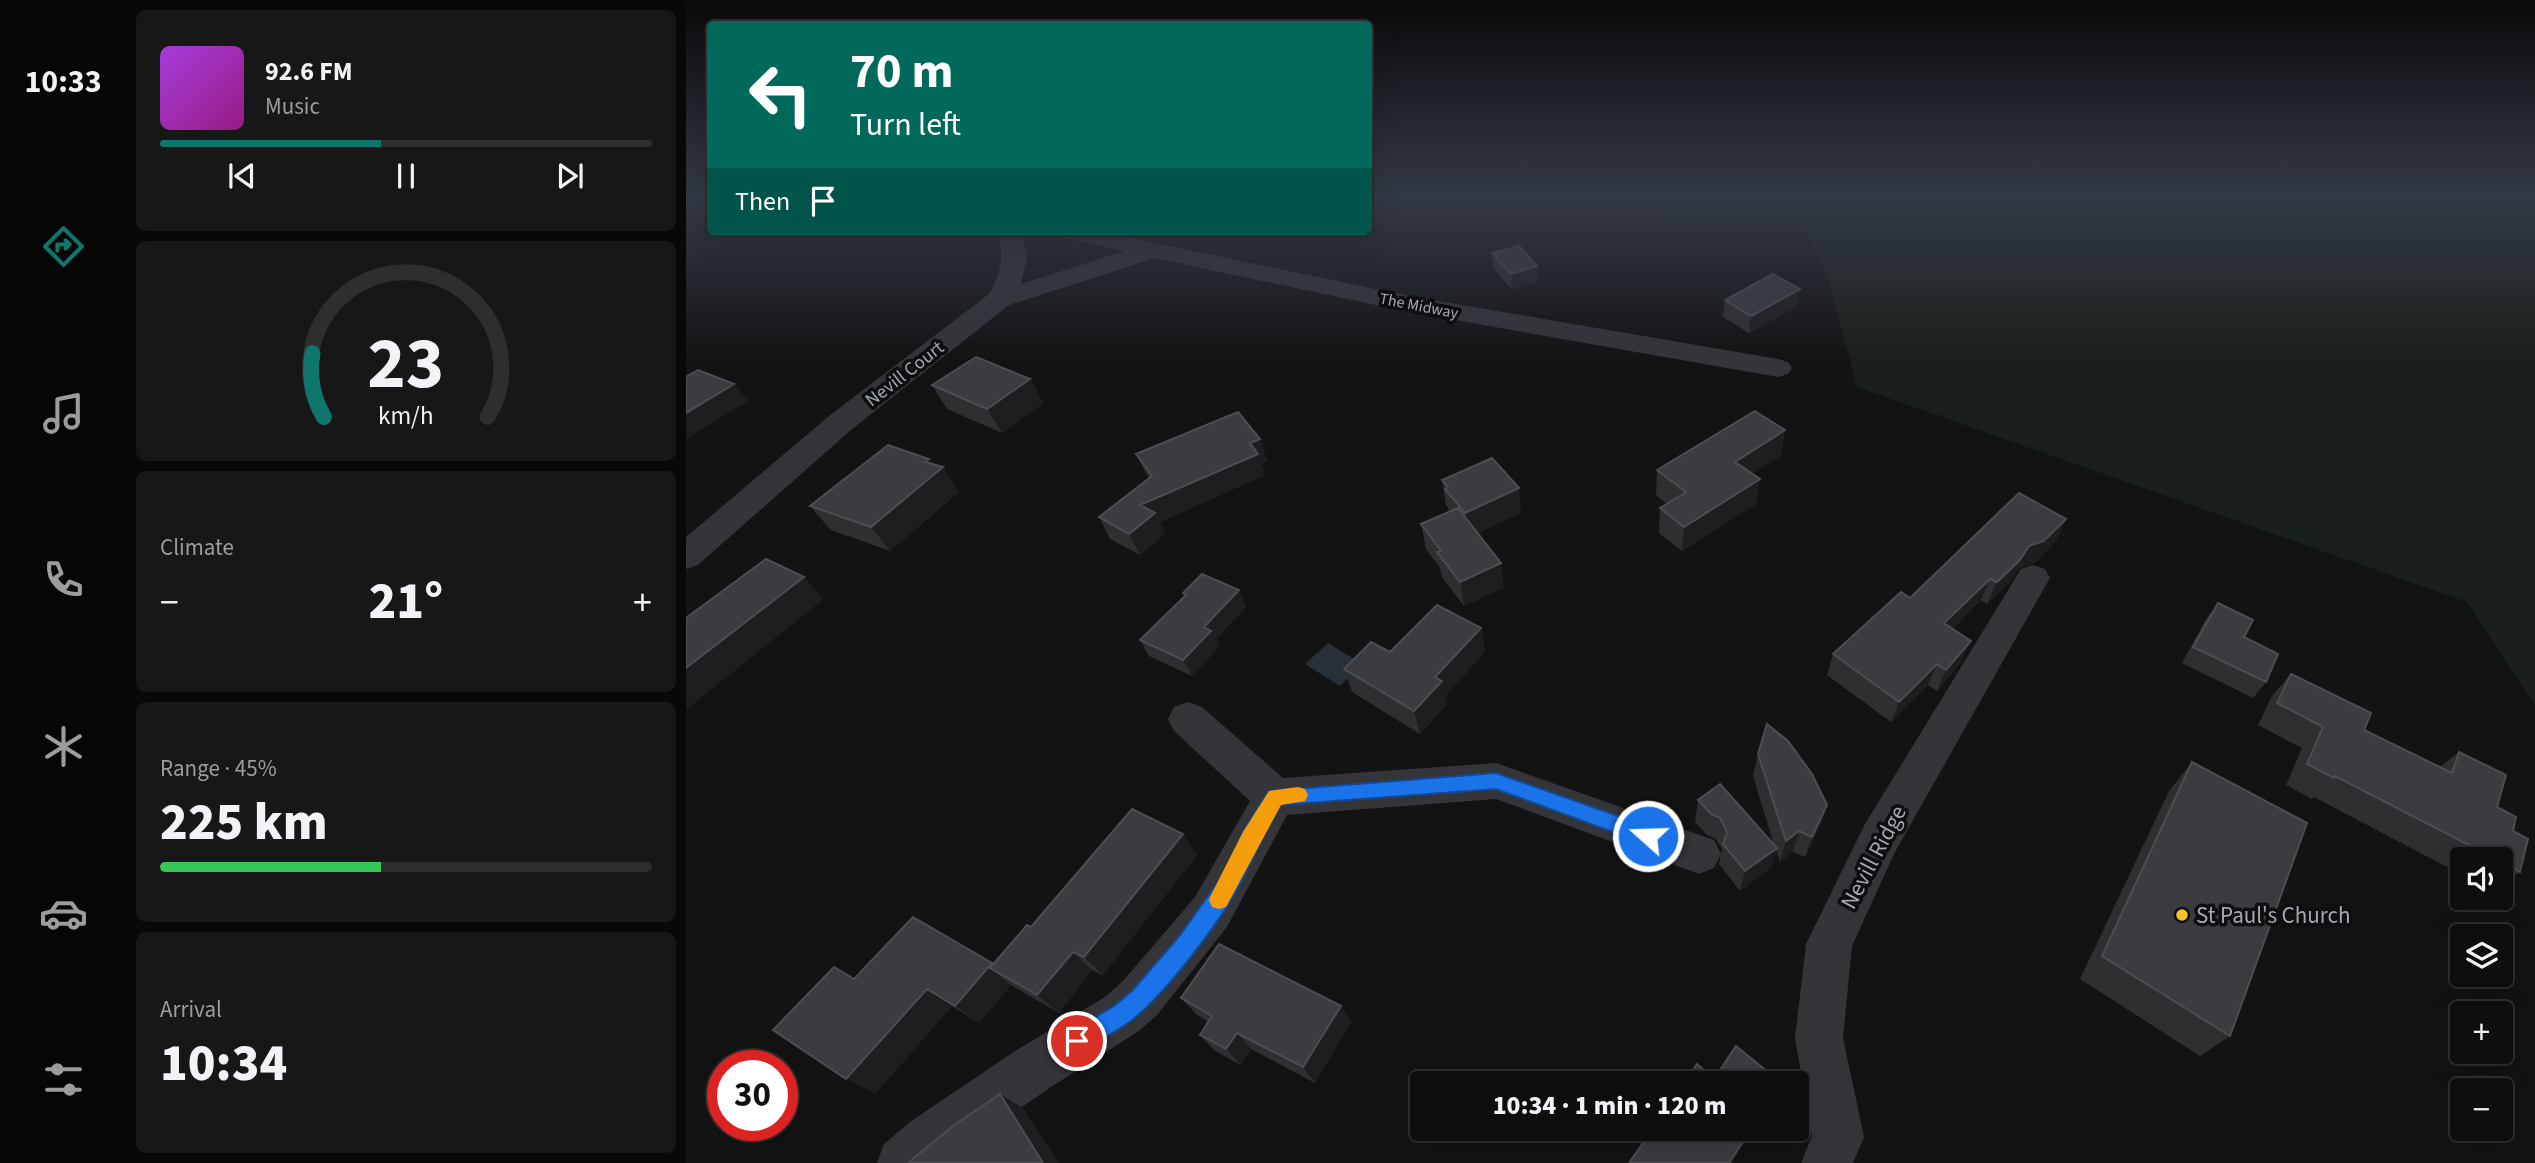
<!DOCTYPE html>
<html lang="en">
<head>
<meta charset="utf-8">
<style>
  body { margin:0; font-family:"Source Sans 3",sans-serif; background:#171718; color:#f1f3f6; height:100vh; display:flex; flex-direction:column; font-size:26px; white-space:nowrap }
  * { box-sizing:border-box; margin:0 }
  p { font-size:23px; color:#9b9c9e }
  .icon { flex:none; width:38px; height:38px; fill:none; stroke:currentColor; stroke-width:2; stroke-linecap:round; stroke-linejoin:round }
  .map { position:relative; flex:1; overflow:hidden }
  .details { display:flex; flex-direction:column; gap:10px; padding:10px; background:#080808; width:560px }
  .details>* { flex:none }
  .guide { position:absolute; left:21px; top:21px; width:665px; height:214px; border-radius:7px; box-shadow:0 7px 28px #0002,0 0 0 2px #2e2e2f; background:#00695c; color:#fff; overflow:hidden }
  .fabs { position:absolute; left:1764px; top:847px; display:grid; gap:14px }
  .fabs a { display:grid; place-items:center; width:63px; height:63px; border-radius:7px; background:#0e0e0f; box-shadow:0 7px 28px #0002,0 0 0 2px #2e2e2f; font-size:35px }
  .speed { position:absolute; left:21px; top:1050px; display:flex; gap:14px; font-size:35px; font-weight:700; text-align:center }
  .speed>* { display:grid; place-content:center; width:91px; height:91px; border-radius:50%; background:#0e0e0f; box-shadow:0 7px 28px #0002,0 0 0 2px #2e2e2f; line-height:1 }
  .speed .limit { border:10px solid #d22; background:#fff; color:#111 }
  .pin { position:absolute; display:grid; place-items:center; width:60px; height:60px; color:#fff; margin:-30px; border:4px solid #fff; border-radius:50%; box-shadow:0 2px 7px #0007 }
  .me { position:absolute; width:77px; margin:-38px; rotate:290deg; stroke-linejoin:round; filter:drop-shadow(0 0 5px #0008) }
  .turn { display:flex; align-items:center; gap:24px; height:147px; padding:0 28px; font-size:32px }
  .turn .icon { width:91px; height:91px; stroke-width:2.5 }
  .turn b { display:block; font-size:49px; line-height:60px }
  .then { display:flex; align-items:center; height:66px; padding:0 28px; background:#0003; gap:14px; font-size:26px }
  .big { font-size:52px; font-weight:800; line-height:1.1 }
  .details .card { flex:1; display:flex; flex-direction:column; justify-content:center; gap:10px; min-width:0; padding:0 24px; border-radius:10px; background:#171718 }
  .details .dial { align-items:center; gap:0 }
  .dial svg { height:182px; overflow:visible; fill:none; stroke:#2e2e2f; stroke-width:7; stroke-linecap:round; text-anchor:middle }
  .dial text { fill:#f1f3f6; stroke:none }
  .song { display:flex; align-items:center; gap:21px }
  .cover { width:84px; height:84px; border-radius:10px; background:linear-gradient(135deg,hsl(280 70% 55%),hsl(310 70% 35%)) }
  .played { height:7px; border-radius:4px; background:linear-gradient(90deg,#0f766e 45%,#2e2e2f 45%) }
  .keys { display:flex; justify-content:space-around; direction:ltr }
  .heat { display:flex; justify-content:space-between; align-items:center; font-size:38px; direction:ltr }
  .charge { height:10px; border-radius:5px; background:linear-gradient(90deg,#34c759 45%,#2e2e2f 0) }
  .trip { position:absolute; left:724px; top:1071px; width:399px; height:70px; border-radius:7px; background:#0e0e0f; box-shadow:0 7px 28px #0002,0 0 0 2px #2e2e2f; font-weight:800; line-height:70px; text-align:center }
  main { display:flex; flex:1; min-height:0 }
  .dock { display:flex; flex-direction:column; width:126px; justify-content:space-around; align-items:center; background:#060606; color:#9b9c9e }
  .dock .icon { width:49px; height:49px }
  .dock .current { color:#0f766e }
  .dock b { font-size:32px; color:#f1f3f6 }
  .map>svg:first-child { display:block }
  .green { fill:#191f1a }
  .water { fill:#293038 }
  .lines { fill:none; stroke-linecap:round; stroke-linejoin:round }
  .minor { fill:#343439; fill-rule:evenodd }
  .wall { fill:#2f2f32 }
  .shaded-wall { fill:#1e1e20 }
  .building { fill:#3b3c40; stroke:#4c4d52; stroke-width:2 }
  .route { fill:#1a73e8; stroke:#114b97; stroke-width:2 }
  .slow { fill:#f59e0b }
  .poi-dot { fill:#f4c42b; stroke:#0e0e0f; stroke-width:2.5 }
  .labels { text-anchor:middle; stroke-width:7; stroke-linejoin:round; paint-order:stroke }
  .far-street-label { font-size:16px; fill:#a4a8b5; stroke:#0e0e0f }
  .street-label { font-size:19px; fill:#a4a8b5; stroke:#0e0e0f }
  .near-street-label { font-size:23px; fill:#a4a8b5; stroke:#0e0e0f }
  .near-poi-label { font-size:23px; fill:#a4a8b5; stroke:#0e0e0f; text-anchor:start }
</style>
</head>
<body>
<main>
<nav class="dock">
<b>10:33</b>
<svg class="icon current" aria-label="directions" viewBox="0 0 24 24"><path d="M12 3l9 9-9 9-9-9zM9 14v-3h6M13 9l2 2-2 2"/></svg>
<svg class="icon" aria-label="music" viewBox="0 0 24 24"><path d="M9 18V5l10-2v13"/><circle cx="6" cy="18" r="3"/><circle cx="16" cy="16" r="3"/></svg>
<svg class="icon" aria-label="phone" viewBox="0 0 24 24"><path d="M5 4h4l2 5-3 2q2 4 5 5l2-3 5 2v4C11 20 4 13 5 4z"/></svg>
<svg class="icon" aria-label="climate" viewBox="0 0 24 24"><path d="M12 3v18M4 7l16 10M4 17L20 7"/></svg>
<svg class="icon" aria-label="car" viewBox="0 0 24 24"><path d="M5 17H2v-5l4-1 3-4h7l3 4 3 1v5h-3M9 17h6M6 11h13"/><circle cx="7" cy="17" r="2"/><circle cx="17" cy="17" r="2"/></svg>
<svg class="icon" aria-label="filters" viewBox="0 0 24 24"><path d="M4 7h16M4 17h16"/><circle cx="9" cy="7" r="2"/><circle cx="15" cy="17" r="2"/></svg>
</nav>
<section class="details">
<div class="card">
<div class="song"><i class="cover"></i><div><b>92.6 FM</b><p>Music</p></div></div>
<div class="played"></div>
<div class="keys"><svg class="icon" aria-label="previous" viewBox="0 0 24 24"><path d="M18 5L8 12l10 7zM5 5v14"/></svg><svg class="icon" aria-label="pause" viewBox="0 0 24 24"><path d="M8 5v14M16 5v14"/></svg><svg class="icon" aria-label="next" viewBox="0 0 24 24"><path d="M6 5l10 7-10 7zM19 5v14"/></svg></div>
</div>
<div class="card dial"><svg viewBox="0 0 100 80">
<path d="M14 69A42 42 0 1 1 86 69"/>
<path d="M14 69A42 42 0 0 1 9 41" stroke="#0f766e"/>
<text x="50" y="56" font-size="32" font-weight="700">23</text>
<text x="50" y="72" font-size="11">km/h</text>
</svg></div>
<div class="card"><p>Climate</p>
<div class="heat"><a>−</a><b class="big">21°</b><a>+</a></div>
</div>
<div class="card"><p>Range · 45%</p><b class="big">225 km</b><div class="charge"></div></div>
<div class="card"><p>Arrival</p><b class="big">10:34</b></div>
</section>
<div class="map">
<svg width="1849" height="1163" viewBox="0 0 1849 1163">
  <rect width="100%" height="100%" fill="#131314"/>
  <path class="green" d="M962 198H1849V706L1781 602 1171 387 1143 281 1117 225 990 220Z"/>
  <path class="water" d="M642 643 676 664 654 686 619 664Z"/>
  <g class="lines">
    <path class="minor" d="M311 231H335L341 258 335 284 439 251 368 236 365 231H412L718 295 1092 359 1102 362 1106 368 1102 374 1092 377 718 311 469 258 323 305 165 430 12 565 0 569V537L143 416 303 294C315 273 319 255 311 231Z
      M1347 565 1359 569 1364 578 1209 852 1166 946 1157 1038 1178 1137 1167 1163H1115L1126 1136 1109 1038 1120 944 1179 824 1335 569Z
      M502 702 516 707 597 778 810 763 1028 840 1035 854 1028 868 1013 874 810 799 601 815 541 927 471 1015 453 1031 365 1087 255 1163H191L198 1144 224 1122 329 1051 419 997 437 981 509 897 564 801 488 731 482 719 488 707Z"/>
  </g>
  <path class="wall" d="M806 253 851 266 852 282 826 290 808 269Z
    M1039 300 1111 306 1063 333 1037 317Z
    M344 379 357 403 316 433 261 409 246 385Z
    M1099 430 1095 455 1066 474 1070 504 996 551 973 533 974 508 981 504 970 495 971 470Z
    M574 439 581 461 575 463 579 475 474 522 479 534 454 555 424 539 413 517 463 479 450 454Z
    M243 459 247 464 257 467 273 492 204 551 145 530 124 506Z
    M756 480 835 513 791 533 818 587 778 606 756 577 754 568 740 549 735 524 763 512 762 507 760 505Z
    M1380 519 1370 541 1348 563 1333 568 1323 583 1301 604 1295 600 1266 629 1275 662 1251 691 1242 685 1205 722 1141 675 1147 654 1224 598Z
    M497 593 560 607 530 639 533 647 506 676 463 656 454 640 498 597Z
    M1532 603 1580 682 1567 698 1496 663 1520 619Z
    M795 628 799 652 759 696 761 704 734 734 666 692 658 669 704 652Z
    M1605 674 1678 730 1754 767 1773 752 1827 831 1834 872 1815 884V859H1776V875L1628 797 1626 799 1600 785 1616 748 1572 725 1586 696Z
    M1072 754 1141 805 1134 826 1119 857 1107 852 1094 862 1090 850 1085 868 1054 891 1033 864 1036 849 1030 839 1021 835 1009 822 1012 800 1088 845 1067 776Z
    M1506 762 1544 1036 1514 1056 1394 979 1483 791Z
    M511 855 417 975 406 970 373 1013 325 985 293 1023 266 1006 189 1094 168 979 307 964 345 927Z
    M495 998 655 1006 665 1022 629 1083 565 1049 555 1065 529 1051 514 1035 522 1022 511 1015Z"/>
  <path class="shaded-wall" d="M851 266 852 282 826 290 825 274Z
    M1114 289 1111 306 1063 333 1065 316Z
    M344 379 357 403 316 433 301 409Z
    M48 384 62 401 0 439V413Z
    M1099 430 1095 455 1046 487 1049 462Z
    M574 439 581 461 575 463 579 475 474 522 479 534 454 555 443 534 454 505 564 443Z
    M243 459 252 471 257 467 273 492 204 551 185 527 239 462Z
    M1074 479 1070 504 996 551 998 527Z
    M833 488 835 513 782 537 779 513Z
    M1380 519 1370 541 1348 563 1333 568 1323 583 1301 604 1311 582 1343 546Z
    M815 563 818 587 778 606 774 582Z
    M118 577 138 599 0 710V668Z
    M1304 579 1295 600 1250 645 1258 623Z
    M553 590 560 607 530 639 533 647 506 676 497 660 518 627Z
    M795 628 799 652 759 696 761 704 734 734 728 711 749 677Z
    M1285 641 1275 662 1251 691 1260 670Z
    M1251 664 1242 685 1205 722 1213 702Z
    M1141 805 1134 826 1119 857 1126 837Z
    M1113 831 1107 852 1094 862 1100 841Z
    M497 834 511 855 417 975 398 957Z
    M1091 848 1085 868 1054 891 1059 871Z
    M387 952 406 970 373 1013 351 995Z
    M306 963 329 981 304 968 325 985 293 1023 269 1006Z
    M241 989 266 1006 189 1094 160 1079Z
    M655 1006 665 1022 629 1083 617 1067Z
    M551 1033 565 1049 555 1065 540 1049Z
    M314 1094 338 1109 373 1163H357Z
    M1065 1129H1067L1046 1163H1043Z"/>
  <path class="building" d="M833 246 851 266 825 274 806 253Z
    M1087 274 1114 289 1065 316 1039 300Z
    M290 357 344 379 301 409 246 385Z
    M12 370 48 384 0 413V377Z
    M1069 411 1099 430 1049 462 1074 479 998 527 974 508 1000 492 971 470Z
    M552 412 574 439 564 443 572 454 454 505 469 513 443 534 413 517 466 476 450 454Z
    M202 445 243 459 239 462 257 467 185 527 124 506Z
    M806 458 833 488 779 513 759 489 762 487 756 480Z
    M1333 493 1380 519 1358 541 1343 546 1333 561 1311 582 1304 579 1258 623 1285 641 1260 670 1251 664 1213 702 1147 654 1215 592 1224 598Z
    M772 508 815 563 774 582 751 552 755 551 735 524Z
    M80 559 118 577 0 668V618Z
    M516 574 553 590 518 627 525 631 497 660 454 640 500 595 497 593Z
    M1532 603 1567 620 1558 637 1592 654 1580 682 1507 647Z
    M751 605 795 628 749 677 756 681 728 711 658 669 685 642 704 652Z
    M1605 674 1685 713 1678 730 1766 773 1773 752 1820 775 1811 807 1830 817 1827 831 1842 839 1834 872 1815 862V859H1810L1649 776 1648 778 1621 764 1637 727 1591 703Z
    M1081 724 1102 741 1126 774 1141 805 1126 837 1113 831 1100 841 1072 754Z
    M1506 762 1621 823 1544 1036 1416 956Z
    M1034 784 1091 848 1059 871 1037 844 1041 832 1034 818 1025 814 1012 800Z
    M446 809 497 834 398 957 387 952 351 995 304 968 341 925 345 927Z
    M227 917 306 963 269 1006 241 989 160 1079 87 1030 148 967 168 979Z
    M533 944 655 1006 617 1067 551 1033 540 1049 514 1035 526 1016 495 998Z
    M1050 1046 1088 1077 1084 1083H998L1011 1064 1028 1079Z
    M314 1094 357 1163H222L267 1126Z
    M967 1129H1065L1043 1163H943Z"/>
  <linearGradient id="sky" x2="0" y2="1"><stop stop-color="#0a0a0b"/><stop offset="0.55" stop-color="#333945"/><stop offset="1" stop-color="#333945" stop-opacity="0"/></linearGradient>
  <rect width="1849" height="361" fill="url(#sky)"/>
  <path class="route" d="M810 773 969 829 972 836 969 842 962 845 810 789 595 805C579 831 567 859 553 886 532 925 480 993 445 1021 431 1031 414 1040 399 1049L391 1052 383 1049 380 1041 383 1033 428 1006 446 991 492 938 538 874 557 832 583 791Z"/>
  <path class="slow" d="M612 787 619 789 622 795 619 801 595 805 540 907 533 909 526 907 523 900 526 893 557 832 583 791Z"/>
  <circle class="poi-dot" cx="1496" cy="915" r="7"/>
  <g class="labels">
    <g class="far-street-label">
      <text transform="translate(733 305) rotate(11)" y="6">The Midway</text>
    </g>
    <g class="street-label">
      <text transform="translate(218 373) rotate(-38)" y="7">Nevill Court</text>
    </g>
    <g class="near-street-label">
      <text transform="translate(1187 857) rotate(-62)" y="8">Nevill Ridge</text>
    </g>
    <g class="near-poi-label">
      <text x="1510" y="923">St Paul's Church</text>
    </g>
  </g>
</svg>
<div class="fabs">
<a><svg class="icon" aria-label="sound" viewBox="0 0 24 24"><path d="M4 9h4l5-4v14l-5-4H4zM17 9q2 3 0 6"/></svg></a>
<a><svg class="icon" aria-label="layers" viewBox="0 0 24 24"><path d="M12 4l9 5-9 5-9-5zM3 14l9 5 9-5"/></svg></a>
<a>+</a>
<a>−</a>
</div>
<div class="speed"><div class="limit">30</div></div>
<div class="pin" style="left:391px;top:1041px;background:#d93025"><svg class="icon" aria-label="arrive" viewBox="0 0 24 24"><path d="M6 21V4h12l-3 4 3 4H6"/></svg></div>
<svg class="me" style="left:962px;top:836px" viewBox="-20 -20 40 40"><circle r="17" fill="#1a73e8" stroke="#fff" stroke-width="3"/><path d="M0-11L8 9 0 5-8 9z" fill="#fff"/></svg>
<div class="trip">10:34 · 1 min · 120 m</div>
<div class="guide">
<div class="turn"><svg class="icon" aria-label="left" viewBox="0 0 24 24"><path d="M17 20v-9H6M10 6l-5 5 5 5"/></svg><div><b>70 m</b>Turn left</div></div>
<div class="then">Then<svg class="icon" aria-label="arrive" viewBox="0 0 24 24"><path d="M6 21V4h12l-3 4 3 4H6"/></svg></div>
</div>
</div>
</main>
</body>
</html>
